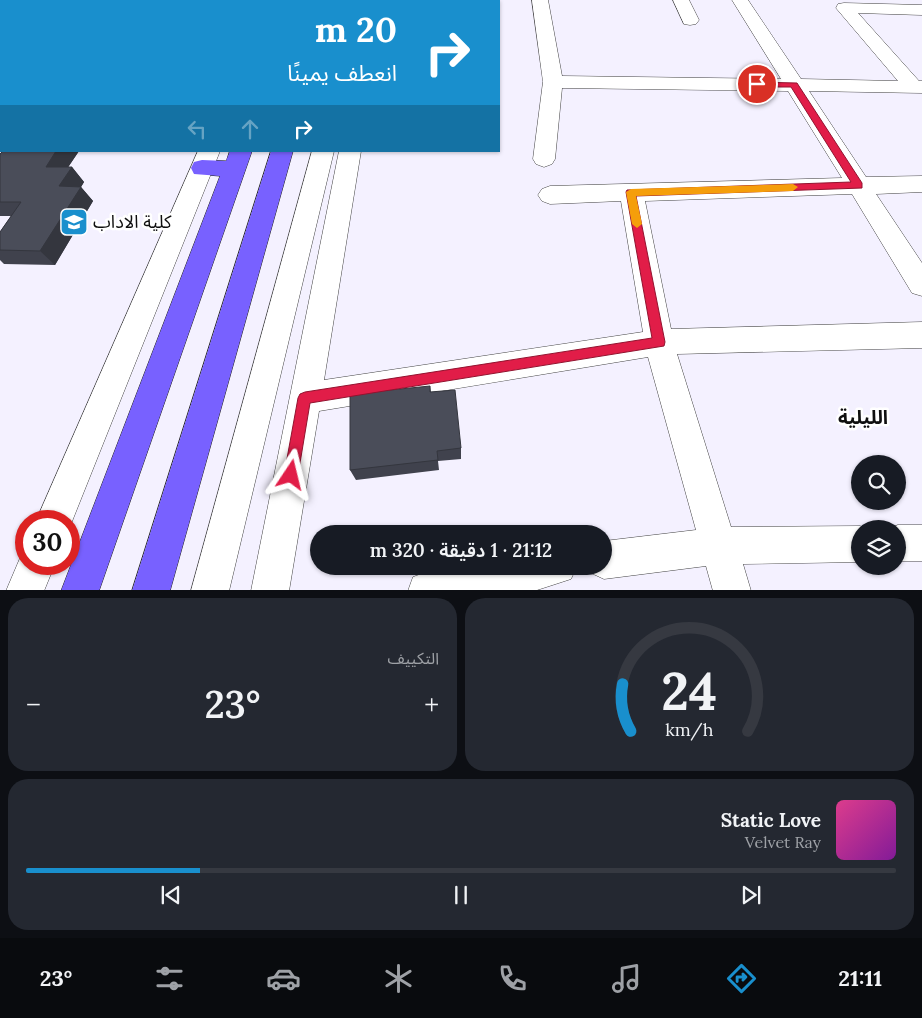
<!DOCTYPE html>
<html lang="ar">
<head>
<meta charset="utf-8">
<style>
  body { margin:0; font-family:Lora,"Noto Sans Arabic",serif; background:#242831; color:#f1f3f6; direction:rtl; height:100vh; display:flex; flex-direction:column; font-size:19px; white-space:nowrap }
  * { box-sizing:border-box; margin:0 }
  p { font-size:16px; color:#9ea1a6 }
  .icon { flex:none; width:28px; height:28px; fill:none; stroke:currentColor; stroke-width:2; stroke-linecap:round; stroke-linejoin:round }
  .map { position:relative; height:590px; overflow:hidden; direction:ltr }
  .details { display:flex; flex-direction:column; gap:8px; padding:8px; background:#0d0f14; flex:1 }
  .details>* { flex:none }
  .guide { position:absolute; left:0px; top:0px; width:500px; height:152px; box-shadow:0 1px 4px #0004; direction:rtl; background:#198fcd; color:#fff; overflow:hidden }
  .controls { position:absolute; left:851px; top:455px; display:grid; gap:10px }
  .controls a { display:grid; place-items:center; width:55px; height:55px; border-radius:50%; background:#171b24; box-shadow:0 1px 4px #0004; font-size:25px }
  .speed { position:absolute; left:15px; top:510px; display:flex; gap:10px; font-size:25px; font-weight:700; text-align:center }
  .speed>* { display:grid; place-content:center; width:65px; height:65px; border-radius:50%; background:#171b24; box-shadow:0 1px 4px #0004; line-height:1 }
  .speed .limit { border:8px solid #d22; background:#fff; color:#111 }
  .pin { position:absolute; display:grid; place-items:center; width:42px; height:42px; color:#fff; margin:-21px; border:2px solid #fff; border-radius:50%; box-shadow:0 1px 5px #0007 }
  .me { position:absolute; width:55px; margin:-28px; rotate:10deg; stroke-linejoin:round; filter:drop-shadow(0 0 4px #0008) }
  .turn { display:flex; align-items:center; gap:18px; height:105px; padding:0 20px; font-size:22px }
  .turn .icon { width:65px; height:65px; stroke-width:2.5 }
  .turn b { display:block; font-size:35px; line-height:42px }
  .lanes { display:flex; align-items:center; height:48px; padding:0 20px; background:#0003; justify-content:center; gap:25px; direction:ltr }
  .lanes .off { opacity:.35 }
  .big { font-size:38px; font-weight:600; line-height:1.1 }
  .details .card { flex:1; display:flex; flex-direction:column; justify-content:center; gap:8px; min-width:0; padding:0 18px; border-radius:20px; background:#242831 }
  .details .dial { align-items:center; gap:0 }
  .dial svg { height:130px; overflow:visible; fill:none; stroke:#363941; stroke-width:7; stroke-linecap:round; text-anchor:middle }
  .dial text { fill:#f1f3f6; stroke:none }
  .song { display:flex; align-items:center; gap:15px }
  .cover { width:60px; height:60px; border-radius:8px; background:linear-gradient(135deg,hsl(330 70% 55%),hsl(290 70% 35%)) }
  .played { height:5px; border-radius:2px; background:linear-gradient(90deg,#198fcd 20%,#363941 20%) }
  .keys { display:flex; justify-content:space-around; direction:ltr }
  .heat { display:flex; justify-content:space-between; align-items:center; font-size:28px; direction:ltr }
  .details .tiles { flex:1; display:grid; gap:8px; grid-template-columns:1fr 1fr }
  .card:last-child { grid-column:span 2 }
  .trip { position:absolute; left:310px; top:525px; width:302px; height:50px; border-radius:25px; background:#171b24; box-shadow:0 1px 4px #0004; font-weight:600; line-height:50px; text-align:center; direction:rtl }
  .dock { display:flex; height:80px; justify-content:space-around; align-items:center; background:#090b0e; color:#9ea1a6 }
  .dock .icon { width:35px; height:35px }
  .dock .on { color:#198fcd }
  .dock b { font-size:22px; color:#f1f3f6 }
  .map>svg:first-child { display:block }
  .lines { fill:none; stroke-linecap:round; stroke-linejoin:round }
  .minor-casing { stroke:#424242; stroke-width:1 }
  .major-casing { stroke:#202020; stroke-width:1 }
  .minor { fill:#fff; fill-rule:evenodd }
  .major { fill:#7861ff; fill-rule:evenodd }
  .wall { fill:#40424d }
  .shaded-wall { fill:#34363e }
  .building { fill:#4a4d59; stroke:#34363e }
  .route { fill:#e11d48; stroke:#92132f }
  .slow { fill:#f59e0b }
  .labels { text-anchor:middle; stroke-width:5; stroke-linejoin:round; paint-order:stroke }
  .poi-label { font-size:18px; fill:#0f0f0f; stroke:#fff; text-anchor:start }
  .neighbourhood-label { font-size:19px; font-weight:bold; fill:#0f0f0f; stroke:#fff }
</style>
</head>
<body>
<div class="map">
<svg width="922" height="591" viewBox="0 0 922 591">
  <rect width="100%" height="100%" fill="#f4f1ff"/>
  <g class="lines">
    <defs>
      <path id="minor" d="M268 0H284V1H268Z
        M532 0H548L562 76 781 79 732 0H748L801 79 898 81 836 8 838 4 844 3 922 5V15L858 13 919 81H922V93L809 91 866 177 922 176V192L876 194 922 263V296L912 293 852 194 645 201 671 329 922 322V348L677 354 731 527 860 526 867 529H860V562L743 564 751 591H713L706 566 604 579 591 573 588 566H604V541L696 530 648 357 319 411 289 591H251L339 151H361L324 380 643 332 621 201 550 204 542 201 538 195 542 189 550 186 842 178 788 91 562 88 555 159 552 164 544 167 536 164 533 159 543 82Z
        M673 0H689L699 20 696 24 690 25 684 24Z
        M0 27H1V37H0Z
        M198 151H220L69 529V521H36Z
        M312 151H334L229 591H191Z
        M898 525H922V561H898V529H888Z
        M26 549V564H55L44 591H6L23 551Z
        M459 566H577L571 579 534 591H408L413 577 427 572Z"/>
      <path id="major" d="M293 0H309V1H293Z
        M324 0H340V1H324Z
        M230 151H252L99 591H61L220 176 194 174 191 168 194 162 202 160 226 161Z
        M271 151H293L170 591H132Z"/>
    </defs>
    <use href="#minor" class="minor-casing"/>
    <use href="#major" class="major-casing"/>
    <use href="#minor" class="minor"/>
    <use href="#major" class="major"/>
  </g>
  <path class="wall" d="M173 0H220V1H173Z
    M3 151H79L68 167H72L84 182 81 187 93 201 55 265 4 264 0 260V232L11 216H0V154Z
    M430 386 431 392 461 448V459L438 461 439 470 356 480 350 470Z"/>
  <path class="shaded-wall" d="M210 0H220V1H211Z
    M1 86V107L0 108V87Z
    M56 151H79L59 181 46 167Z
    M72 167 84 182 81 187 93 201 55 265 40 251 59 186Z"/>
  <path class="building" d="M0 49H1V86L0 87Z
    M3 151H56L46 167H72L59 186 81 187 40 251 0 250V232L21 202H0V154Z
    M430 386V392L455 390 461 448 437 451 438 460 350 470V394Z"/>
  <path class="route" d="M754 82 797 83 862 183V188L636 196 665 342 664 346 310 403 298 475 296 480 291 482 286 480 284 475 298 398 300 394 305 392 652 338 626 192 627 190 851 182 791 87H757L754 86Z"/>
  <path class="slow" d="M793 184 798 187 793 191 636 196 642 224 637 228 632 224 626 192 631 189Z"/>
  <defs>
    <symbol id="university-square" viewBox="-11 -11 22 22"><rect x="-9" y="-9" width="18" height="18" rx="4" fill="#198fcd" stroke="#fff"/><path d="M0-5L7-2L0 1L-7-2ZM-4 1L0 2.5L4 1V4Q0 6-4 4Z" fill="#fff"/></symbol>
  </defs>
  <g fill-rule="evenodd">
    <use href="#university-square" x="58" y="206" width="32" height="32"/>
  </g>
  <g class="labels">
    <g class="poi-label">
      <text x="93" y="228">كلية الاداب</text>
    </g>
    <g class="neighbourhood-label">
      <text x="863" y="424">الليلية</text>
    </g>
  </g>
</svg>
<div class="controls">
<a><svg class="icon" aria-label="search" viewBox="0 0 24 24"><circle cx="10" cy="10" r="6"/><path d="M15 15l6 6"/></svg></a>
<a><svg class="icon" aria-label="layers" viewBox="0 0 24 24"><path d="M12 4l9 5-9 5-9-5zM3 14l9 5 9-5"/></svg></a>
</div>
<div class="speed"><div class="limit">30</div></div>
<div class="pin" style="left:757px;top:84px;background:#d93025"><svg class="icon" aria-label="arrive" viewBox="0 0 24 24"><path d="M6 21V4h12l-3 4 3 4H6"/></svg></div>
<svg class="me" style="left:291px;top:475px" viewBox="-20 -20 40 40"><path d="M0-17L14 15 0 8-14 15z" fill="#e11d48" stroke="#fff" stroke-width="4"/></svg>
<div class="trip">21:12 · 1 دقيقة · 320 m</div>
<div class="guide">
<div class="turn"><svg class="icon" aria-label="right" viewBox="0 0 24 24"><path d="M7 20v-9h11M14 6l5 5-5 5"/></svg><div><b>20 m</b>انعطف يمينًا</div></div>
<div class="lanes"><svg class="icon off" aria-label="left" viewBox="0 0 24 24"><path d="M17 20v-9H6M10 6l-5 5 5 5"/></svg><svg class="icon off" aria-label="ahead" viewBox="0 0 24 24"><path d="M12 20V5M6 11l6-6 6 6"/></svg><svg class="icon" aria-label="right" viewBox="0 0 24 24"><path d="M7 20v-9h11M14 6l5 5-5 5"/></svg></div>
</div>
</div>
<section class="details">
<div class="tiles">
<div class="card dial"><svg viewBox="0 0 100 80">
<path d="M14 69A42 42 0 1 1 86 69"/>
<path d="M14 69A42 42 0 0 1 9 40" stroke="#198fcd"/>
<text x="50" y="56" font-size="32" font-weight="700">24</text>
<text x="50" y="72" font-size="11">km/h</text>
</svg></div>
<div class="card"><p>التكييف</p>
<div class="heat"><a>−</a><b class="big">23°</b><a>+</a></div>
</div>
<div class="card">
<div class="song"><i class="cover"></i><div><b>Static Love</b><p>Velvet Ray</p></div></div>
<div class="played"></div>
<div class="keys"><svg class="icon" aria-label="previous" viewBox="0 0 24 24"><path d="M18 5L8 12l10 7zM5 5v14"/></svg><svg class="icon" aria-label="pause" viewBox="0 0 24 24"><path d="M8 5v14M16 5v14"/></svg><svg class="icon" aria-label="next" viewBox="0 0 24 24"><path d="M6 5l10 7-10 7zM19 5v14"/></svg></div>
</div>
</div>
</section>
<nav class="dock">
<b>21:11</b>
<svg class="icon on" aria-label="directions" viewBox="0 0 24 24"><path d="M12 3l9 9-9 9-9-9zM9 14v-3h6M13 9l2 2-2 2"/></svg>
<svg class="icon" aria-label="music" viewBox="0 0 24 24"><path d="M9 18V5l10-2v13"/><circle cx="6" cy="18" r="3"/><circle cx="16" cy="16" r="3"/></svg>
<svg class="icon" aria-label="phone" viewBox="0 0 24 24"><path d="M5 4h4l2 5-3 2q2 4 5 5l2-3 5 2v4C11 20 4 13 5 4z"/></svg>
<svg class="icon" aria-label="climate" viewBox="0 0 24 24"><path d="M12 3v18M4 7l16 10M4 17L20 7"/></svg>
<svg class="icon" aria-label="car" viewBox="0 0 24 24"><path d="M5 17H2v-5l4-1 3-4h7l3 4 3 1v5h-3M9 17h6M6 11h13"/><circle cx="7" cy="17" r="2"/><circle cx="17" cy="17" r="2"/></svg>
<svg class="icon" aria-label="filters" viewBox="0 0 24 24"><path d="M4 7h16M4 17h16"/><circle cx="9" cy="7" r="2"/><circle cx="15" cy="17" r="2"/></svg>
<b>23°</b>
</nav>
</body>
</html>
